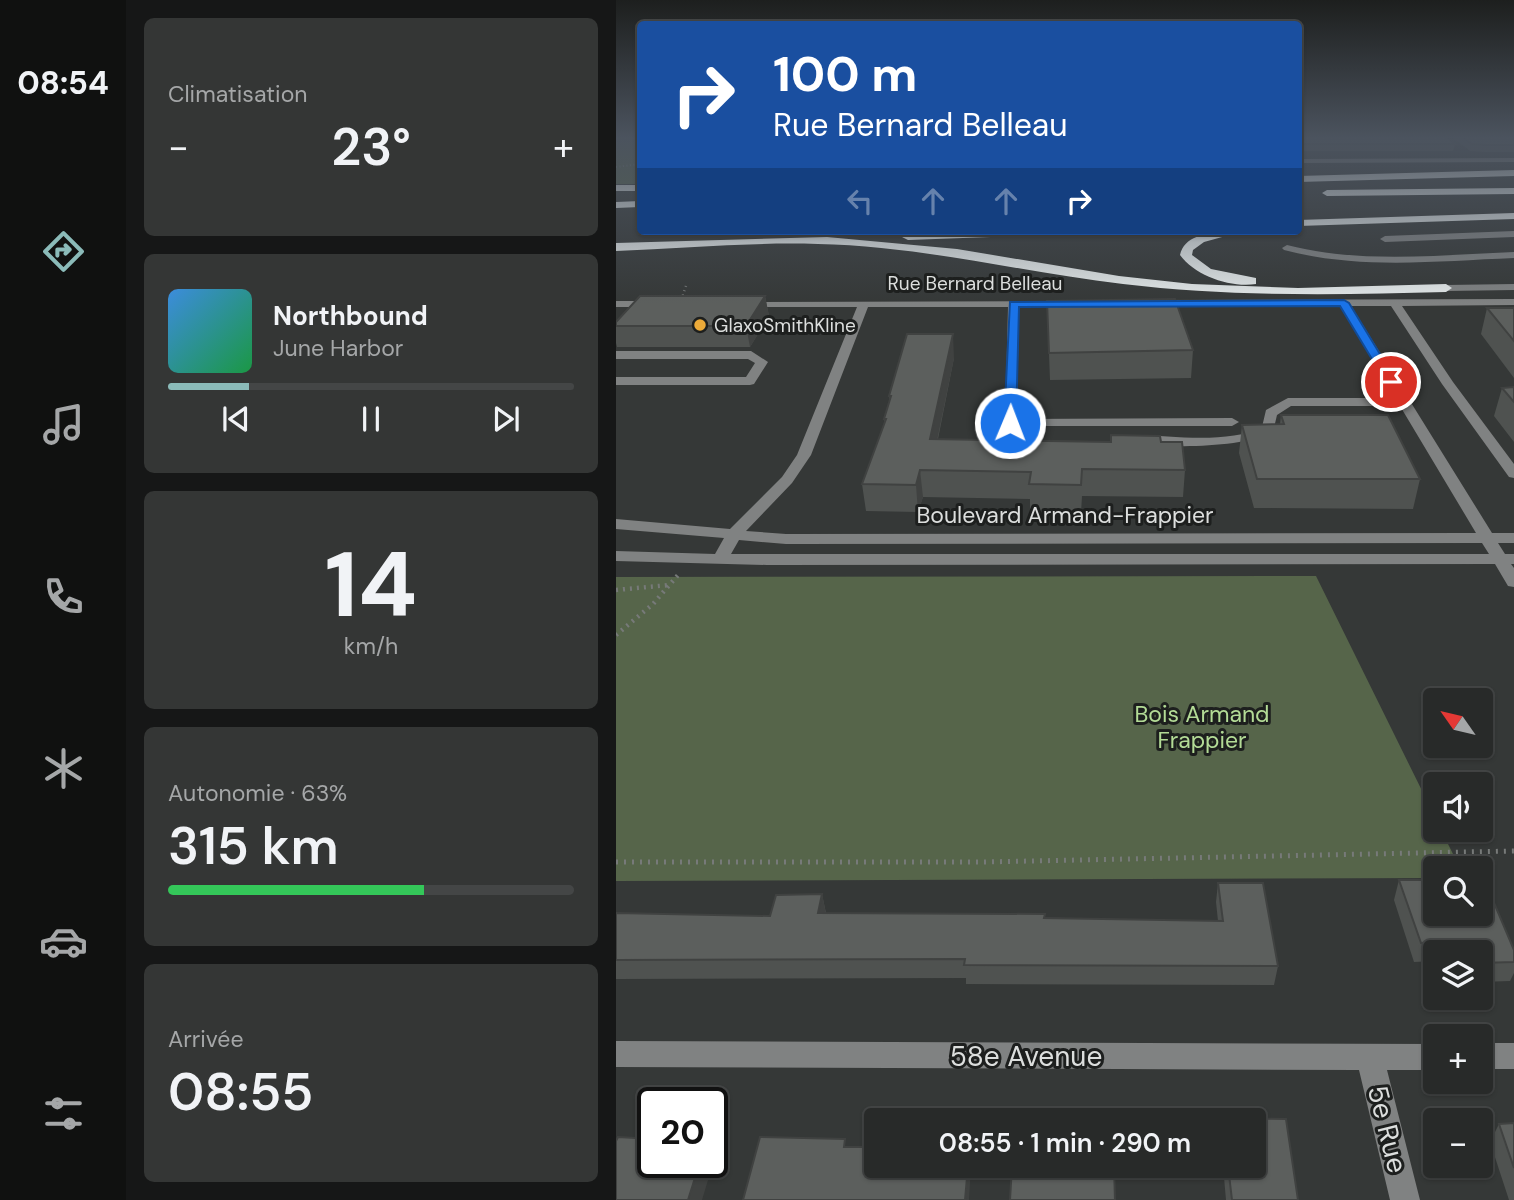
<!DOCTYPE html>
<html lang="fr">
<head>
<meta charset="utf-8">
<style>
  body { margin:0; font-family:"DM Sans",sans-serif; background:#343635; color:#f1f3f6; height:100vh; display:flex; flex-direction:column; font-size:26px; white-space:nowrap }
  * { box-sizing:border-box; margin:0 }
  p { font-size:23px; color:#a5a7a8 }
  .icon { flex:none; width:38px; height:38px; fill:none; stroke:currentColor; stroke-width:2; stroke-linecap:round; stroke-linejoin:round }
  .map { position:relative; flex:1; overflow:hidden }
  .drawer { display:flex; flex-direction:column; gap:18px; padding:18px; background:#161717; width:490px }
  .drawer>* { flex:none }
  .top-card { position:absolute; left:21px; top:21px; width:665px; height:214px; border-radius:7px; box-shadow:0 2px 5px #0004,0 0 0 2px #444646; background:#1a4fa0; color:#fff; overflow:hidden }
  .needle { width:46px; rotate:304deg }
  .buttons { position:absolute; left:807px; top:688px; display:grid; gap:14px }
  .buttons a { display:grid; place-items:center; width:70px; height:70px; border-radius:7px; background:#282a29; box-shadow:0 2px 5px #0004,0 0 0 2px #444646; font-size:35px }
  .speed { position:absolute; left:21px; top:1087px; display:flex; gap:14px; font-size:35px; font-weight:700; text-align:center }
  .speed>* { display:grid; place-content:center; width:91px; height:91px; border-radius:50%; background:#282a29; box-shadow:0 2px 5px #0004,0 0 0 2px #444646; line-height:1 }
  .speed .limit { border:4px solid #111; border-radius:10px; background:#fff; color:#111 }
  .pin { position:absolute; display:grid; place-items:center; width:60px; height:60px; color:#fff; margin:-30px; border:4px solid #fff; border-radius:50%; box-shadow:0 2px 7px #0007 }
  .me { position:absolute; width:77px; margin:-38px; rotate:1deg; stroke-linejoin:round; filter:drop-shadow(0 0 5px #0008) }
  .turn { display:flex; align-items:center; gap:24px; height:147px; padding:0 21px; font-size:32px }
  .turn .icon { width:91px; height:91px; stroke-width:2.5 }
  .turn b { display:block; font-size:49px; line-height:60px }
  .lanes { display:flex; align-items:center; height:66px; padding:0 21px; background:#0003; justify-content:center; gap:35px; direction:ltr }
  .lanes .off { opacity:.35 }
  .big { font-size:52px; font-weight:600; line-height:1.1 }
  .drawer .card { flex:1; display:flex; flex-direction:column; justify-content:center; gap:10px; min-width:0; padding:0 24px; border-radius:10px; background:#343635 }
  .drawer .dial { align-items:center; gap:0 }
  .dial b { font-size:91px; line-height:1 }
  .song { display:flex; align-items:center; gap:21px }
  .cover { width:84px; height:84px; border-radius:10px; background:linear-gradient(135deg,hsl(210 70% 55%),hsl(140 70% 35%)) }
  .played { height:7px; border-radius:4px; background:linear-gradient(90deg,#8bbbb9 20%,#444646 20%) }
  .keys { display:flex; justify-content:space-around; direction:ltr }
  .heat { display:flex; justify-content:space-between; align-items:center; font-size:38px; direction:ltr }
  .charge { height:10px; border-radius:5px; background:linear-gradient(90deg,#34c759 63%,#444646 0) }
  .trip { position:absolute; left:248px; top:1108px; width:402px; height:70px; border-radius:7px; background:#282a29; box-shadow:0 2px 5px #0004,0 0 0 2px #444646; font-weight:600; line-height:70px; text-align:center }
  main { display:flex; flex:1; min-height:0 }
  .tabs { display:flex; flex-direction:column; width:126px; justify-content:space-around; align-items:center; background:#101110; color:#a5a7a8 }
  .tabs .icon { width:49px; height:49px }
  .tabs .selected { color:#8bbbb9 }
  .tabs b { font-size:32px; color:#f1f3f6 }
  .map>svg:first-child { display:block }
  .green { fill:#56654a }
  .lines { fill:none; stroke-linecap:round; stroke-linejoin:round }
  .path-far3 { stroke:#777a79; stroke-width:2; stroke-dasharray:1 2.5; stroke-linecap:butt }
  .path-far2 { stroke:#777a79; stroke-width:2.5; stroke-dasharray:1 3.5; stroke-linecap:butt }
  .path-far1 { stroke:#777a79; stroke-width:4.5; stroke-dasharray:2 5; stroke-linecap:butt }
  .path { stroke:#777a79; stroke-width:5; stroke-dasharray:2 6; stroke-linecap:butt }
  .minor { fill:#808282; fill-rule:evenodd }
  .highway { fill:#e5eaea; fill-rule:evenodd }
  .wall { fill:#4f5250 }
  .shaded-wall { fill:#404241 }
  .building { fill:#5c5f5d; stroke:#404241; stroke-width:2 }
  .route { fill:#1a73e8; stroke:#114b97; stroke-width:2 }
  .poi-dot { fill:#ebaa39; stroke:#1d1f1e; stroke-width:2.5 }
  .labels { text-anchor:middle; stroke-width:6; stroke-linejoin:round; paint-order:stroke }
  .far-street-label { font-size:19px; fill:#dcdedd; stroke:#1d1f1e }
  .far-poi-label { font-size:19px; fill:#dcdedd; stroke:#1d1f1e; text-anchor:start }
  .street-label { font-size:23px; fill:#dcdedd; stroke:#1d1f1e }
  .park-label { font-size:23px; fill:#b3db96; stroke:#1d1f1e }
  .near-street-label { font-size:28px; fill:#dcdedd; stroke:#1d1f1e }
</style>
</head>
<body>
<main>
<nav class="tabs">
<b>08:54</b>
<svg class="icon selected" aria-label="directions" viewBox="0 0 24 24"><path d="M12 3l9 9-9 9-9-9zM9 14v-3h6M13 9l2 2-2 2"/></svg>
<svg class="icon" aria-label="music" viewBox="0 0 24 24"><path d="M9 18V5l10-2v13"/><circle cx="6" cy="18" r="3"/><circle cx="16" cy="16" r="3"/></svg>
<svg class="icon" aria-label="phone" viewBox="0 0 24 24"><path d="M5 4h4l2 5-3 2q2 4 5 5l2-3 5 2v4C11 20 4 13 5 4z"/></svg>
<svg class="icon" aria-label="climate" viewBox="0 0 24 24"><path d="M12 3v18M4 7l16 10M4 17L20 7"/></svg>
<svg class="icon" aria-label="car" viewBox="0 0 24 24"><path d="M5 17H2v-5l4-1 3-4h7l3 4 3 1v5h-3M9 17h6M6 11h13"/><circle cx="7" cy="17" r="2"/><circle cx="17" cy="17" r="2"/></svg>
<svg class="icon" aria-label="filters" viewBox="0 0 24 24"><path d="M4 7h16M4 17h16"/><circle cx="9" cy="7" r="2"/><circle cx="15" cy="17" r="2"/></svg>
</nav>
<section class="drawer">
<div class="card"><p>Climatisation</p>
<div class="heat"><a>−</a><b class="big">23°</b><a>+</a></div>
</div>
<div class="card">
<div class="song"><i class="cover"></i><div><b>Northbound</b><p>June Harbor</p></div></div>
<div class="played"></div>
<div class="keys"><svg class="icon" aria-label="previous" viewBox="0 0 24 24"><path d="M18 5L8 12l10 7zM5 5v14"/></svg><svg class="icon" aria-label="pause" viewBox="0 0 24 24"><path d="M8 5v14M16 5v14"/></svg><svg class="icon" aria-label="next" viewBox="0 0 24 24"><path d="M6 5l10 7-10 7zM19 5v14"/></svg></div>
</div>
<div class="card dial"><b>14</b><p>km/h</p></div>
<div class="card"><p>Autonomie · 63%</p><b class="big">315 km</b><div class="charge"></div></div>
<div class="card"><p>Arrivée</p><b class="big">08:55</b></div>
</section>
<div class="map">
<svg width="898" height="1200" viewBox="0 0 898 1200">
  <rect width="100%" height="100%" fill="#353837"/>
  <path class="green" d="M0 137H24V184H0Z
    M700 576 819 817V830H825L844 868H819V878L0 881V577Z"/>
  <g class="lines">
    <path class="path-far3" d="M0 167 24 164"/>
    <path class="path-far2" d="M70 286 67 295 73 298"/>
    <path class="path-far1" d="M0 590 53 585
      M0 635 37 604 62 575"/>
    <path class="path" d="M0 862H367L898 851"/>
    <path class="minor" d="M898 158V162L682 163V159Z
      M898 231V237L769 242 764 239 769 236Z
      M671 245C746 264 821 255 898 252V258C820 261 744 270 668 250L666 248Z
      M898 284V290L830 291 825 288 830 285Z
      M898 299V305L786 306 837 382 898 464V478L893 477 826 384 775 306H735L876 533H898V543H882L889 554H898V564H895L898 568V587L892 586 879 564 151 565 0 561V551L99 554 108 538 0 529V519L114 529 166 477 181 455 241 307H126L122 306V302L455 301 460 304 459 306 403 307 401 419 616 418 623 422 616 426H389L392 307H252L195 455 176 483 130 531 170 534 860 533 784 406H675L661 415 657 432C628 448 549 449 517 442V436L522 435C557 436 614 444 646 427L650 410 672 398H779L724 306H539L534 303 539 300ZM123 540 170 544 866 543 873 554H115Z
      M0 301H38L43 304 38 307H0Z
      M0 351H135L152 362 138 384 134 385H0V377H130L139 363 132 359H0Z
      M0 1041 819 1044V1070H771L804 1200H774L743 1070 0 1067Z
      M864 1043H898V1069H864Z"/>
    <path class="highway" d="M898 170V176L682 182V176Z
      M0 185H24V191H0Z
      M898 188V194L711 196 706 193 711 190Z
      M24 201V207L0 208V202Z
      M898 213V219L682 226V220Z
      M364 231H464L458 234 292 240 286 237 292 234Z
      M606 231H628L588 242 577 250 576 255 595 269 640 278V284C615 288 579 276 564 255 568 236 590 234 606 231Z
      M211 237 341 249 503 276 576 284 682 288 830 284 836 288 830 292C722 295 615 297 507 284 405 272 305 246 202 244 135 242 67 248 0 251V243Z"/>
  </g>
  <path class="wall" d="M682 137 839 144 837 151H682Z
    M836 137H898V152H869L854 151Z
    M149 296 153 316 134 347H1L0 343V322Z
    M431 301 577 350 575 378 434 380Z
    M871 308H898V378L865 334Z
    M338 358 322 439 545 442 569 470 567 497 466 496 465 513 414 512V499L307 497 302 512 250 511 246 484 269 424 268 419 274 401 273 396Z
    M898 387V442L878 416 886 388Z
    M665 415 804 479 797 509 638 508 623 453 626 425 664 424Z
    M783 880 898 950V973L894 981 864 982V952H819V961L798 962 778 900Z
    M602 883 662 966 658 985 350 984V978L0 979V913L154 916 206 894 210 913 602 921 600 902Z
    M607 1118 670 1119 682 1200H610L607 1166H639V1120H607Z
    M898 1123V1200H893L874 1142 883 1124Z"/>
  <path class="shaded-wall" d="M149 296 153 316 134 347 130 326Z
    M337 334 338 358 316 465 314 439Z
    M304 470 307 497 302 512 300 485Z
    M206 894 210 914 202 913Z
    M96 1155 98 1160 86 1200H72L84 1162H96Z
    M352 1166H355L353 1200H349Z"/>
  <path class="building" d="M682 137H831L839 144H682Z
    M846 137H898V145H870L856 144Z
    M24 296H149L130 326H0V322Z
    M559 299 577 350 433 353 431 301Z
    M871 308H898V341Z
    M291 334H337L314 439 495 442V435L544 436 545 442H566L569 470 466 469 465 485 413 484 415 472 304 470 300 485 246 484 270 419H268L275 396H273Z
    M898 387V402L886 388Z
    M665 415H772L804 479H641L626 425 668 424Z
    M783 880H819V914H864V899L876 898 898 950V962L864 963V952H854L850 941 805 943Z
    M602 883H647L662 966 348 965 349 959 0 960V913L154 916 160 895 206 894 202 913 429 914 428 918 607 921Z
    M607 1118 670 1119 682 1200H616L612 1166H639V1120H608Z
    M898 1123V1168L883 1124Z
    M2 1137 37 1139V1162H84L72 1200H0V1141Z
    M144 1137 229 1139 228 1147H261V1166H352L349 1200H127Z
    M396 1166H498L499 1200H394Z"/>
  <linearGradient id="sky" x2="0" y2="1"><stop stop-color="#1d1f1e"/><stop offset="0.45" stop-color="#4b535e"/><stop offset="1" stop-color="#4b535e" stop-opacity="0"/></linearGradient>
  <rect width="898" height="305" fill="url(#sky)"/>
  <path class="route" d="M728 300 733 303 781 382 780 384H771L724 306 403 307 400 423 394 427 388 423 394 302Z"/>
  <circle class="poi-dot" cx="84" cy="325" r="7"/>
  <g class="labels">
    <g class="far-street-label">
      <text x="359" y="290">Rue Bernard Belleau</text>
    </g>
    <g class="far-poi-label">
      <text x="98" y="332">GlaxoSmithKline</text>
    </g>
    <g class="street-label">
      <text x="449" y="523">Boulevard Armand-Frappier</text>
    </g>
    <g class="park-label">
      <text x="586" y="722">Bois Armand<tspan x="586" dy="26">Frappier</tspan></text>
    </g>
    <g class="near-street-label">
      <text x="410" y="1066">58e Avenue</text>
      <text transform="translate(772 1129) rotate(76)" y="10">5e Rue</text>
    </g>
  </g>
</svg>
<div class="buttons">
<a><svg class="needle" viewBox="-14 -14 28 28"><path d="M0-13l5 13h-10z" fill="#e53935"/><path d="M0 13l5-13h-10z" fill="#a5a7a8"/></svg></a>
<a><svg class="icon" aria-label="sound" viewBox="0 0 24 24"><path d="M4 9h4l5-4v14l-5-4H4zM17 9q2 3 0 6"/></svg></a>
<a><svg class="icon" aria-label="search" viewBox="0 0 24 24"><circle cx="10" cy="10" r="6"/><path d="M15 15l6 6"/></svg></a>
<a><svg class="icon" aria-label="layers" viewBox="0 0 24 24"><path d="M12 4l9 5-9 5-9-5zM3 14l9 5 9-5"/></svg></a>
<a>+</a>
<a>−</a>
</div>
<div class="speed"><div class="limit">20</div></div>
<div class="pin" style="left:775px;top:382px;background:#d93025"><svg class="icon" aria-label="arrive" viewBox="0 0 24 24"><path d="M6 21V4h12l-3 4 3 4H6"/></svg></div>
<svg class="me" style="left:394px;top:423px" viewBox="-20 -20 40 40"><circle r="17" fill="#1a73e8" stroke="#fff" stroke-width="3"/><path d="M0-11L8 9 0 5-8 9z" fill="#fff"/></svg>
<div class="trip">08:55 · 1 min · 290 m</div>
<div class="top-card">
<div class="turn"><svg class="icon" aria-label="right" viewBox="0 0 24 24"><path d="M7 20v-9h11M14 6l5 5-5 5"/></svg><div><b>100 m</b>Rue Bernard Belleau</div></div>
<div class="lanes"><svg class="icon off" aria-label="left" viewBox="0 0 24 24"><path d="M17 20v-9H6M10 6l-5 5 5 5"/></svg><svg class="icon off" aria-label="ahead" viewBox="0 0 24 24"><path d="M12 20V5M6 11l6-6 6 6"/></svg><svg class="icon off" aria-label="ahead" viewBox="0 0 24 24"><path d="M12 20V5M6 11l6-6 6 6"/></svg><svg class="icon" aria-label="right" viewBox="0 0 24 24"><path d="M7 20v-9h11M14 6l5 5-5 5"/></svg></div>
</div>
</div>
</main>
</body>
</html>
